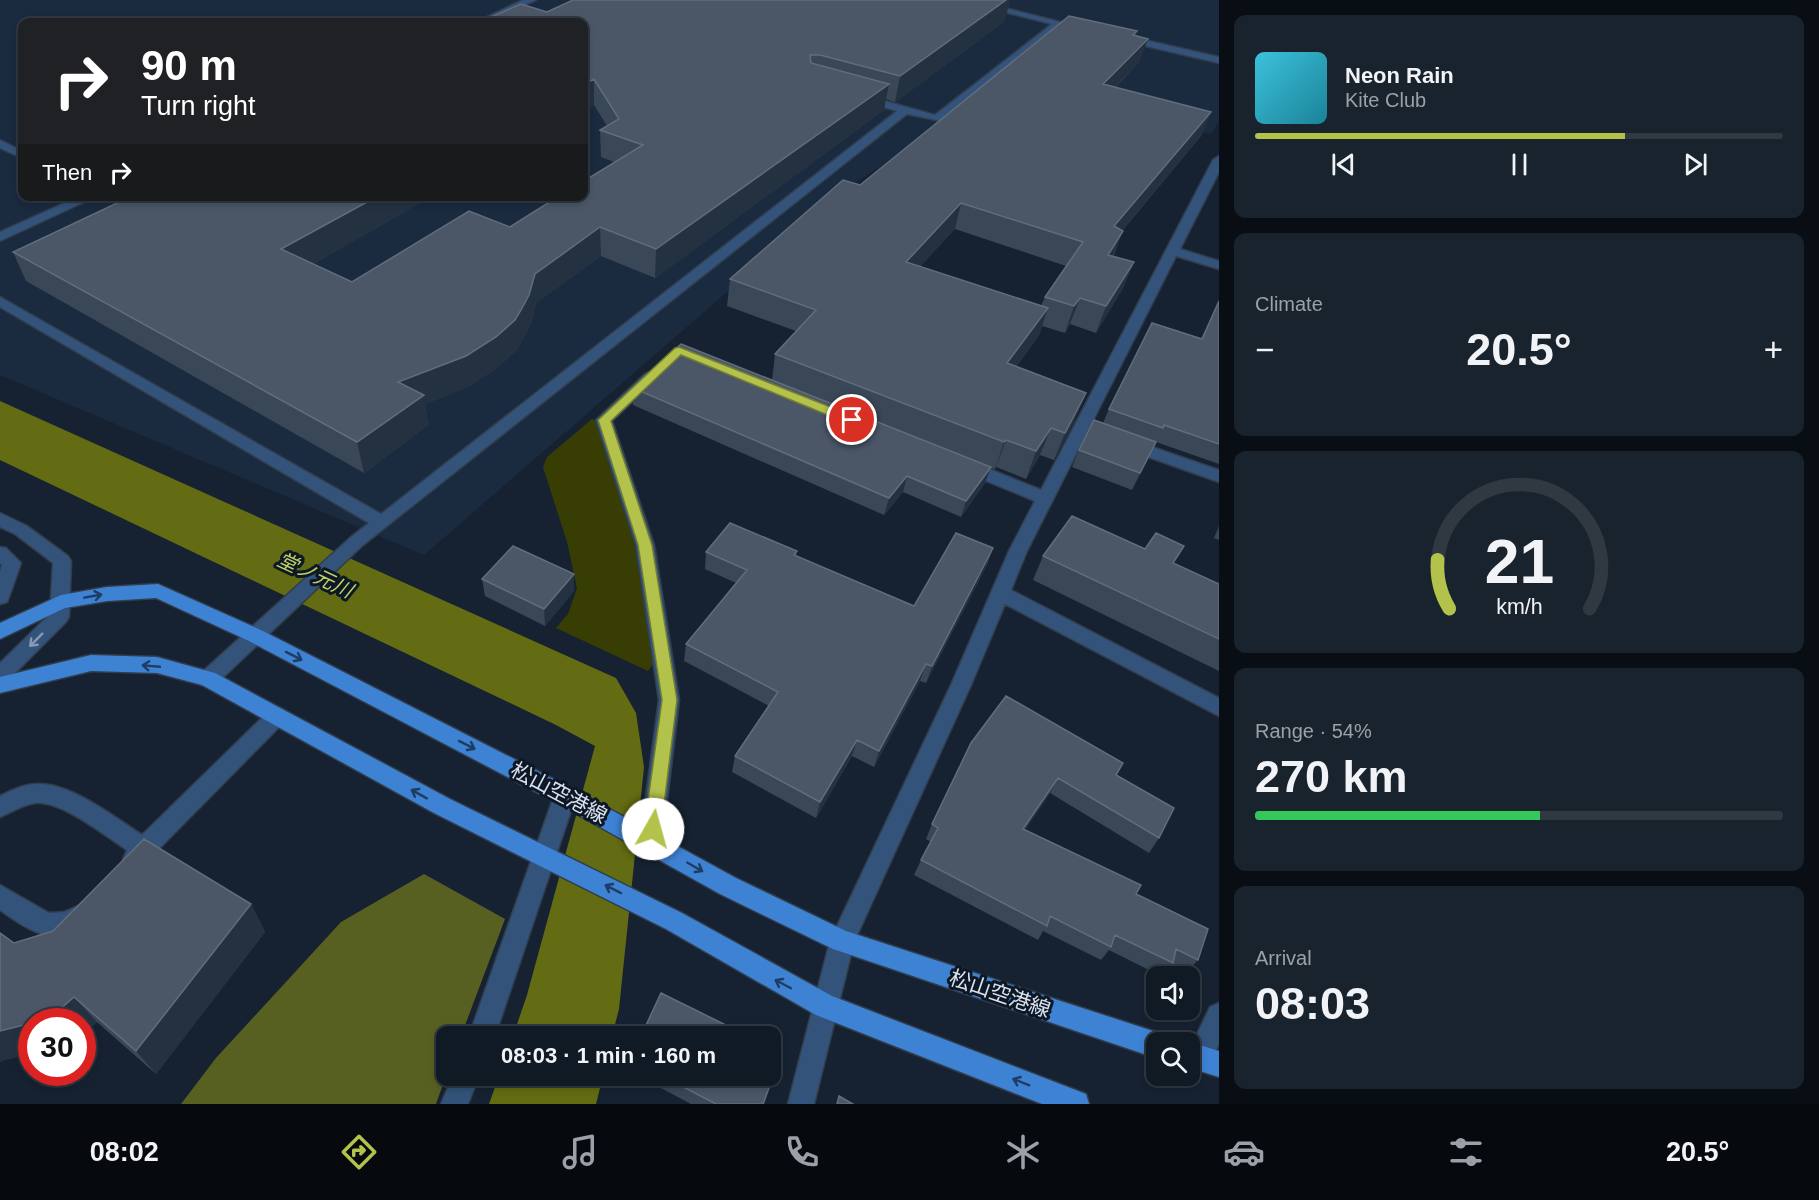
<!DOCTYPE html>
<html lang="en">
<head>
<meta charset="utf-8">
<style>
  body { margin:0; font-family:Helvetica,"Noto Sans JP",sans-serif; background:#19232d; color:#f1f3f6; height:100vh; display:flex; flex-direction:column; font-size:22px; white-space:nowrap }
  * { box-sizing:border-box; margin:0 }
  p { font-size:20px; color:#9ca1a7 }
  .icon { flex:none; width:33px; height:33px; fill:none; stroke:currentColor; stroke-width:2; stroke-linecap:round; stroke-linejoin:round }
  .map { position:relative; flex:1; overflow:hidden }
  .details { display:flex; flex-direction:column; gap:15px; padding:15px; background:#090e14; width:600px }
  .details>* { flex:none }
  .guide { position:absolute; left:18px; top:18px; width:570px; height:183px; border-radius:12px; box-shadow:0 3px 9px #0003,0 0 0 2px #303842; background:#202124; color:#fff; overflow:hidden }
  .buttons { position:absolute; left:1146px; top:966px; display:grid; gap:12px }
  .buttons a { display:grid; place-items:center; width:54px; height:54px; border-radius:12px; background:#101a25; box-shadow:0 3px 9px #0003,0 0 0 2px #303842; font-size:30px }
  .speed { position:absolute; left:18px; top:1008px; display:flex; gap:12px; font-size:30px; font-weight:700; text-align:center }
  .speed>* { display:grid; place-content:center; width:78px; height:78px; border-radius:50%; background:#101a25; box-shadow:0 3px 9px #0003,0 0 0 2px #303842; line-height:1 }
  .speed .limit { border:9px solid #d22; background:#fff; color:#111 }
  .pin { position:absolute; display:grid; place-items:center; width:51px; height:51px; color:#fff; margin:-26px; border:3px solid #fff; border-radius:50%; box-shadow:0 2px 6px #0007 }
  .me { position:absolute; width:66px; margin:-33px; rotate:7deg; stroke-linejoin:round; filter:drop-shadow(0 0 4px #0008) }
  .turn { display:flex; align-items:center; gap:21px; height:126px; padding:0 24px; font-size:27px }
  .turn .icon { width:78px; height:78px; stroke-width:2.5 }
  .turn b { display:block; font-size:42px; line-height:51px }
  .then { display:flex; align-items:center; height:57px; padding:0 24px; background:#0003; gap:12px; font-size:22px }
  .big { font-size:45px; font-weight:700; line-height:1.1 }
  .details .card { flex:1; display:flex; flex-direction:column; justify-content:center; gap:9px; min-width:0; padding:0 21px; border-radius:12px; background:#19232d }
  .details .dial { align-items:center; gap:0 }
  .dial svg { height:156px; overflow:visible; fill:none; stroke:#303842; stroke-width:7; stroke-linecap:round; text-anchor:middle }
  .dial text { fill:#f1f3f6; stroke:none }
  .song { display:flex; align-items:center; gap:18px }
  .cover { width:72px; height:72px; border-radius:9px; background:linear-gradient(135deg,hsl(190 70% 55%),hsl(190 70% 35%)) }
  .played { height:6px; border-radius:3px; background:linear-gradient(90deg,#b3c24b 70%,#303842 70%) }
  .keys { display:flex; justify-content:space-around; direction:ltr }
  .heat { display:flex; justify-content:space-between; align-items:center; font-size:33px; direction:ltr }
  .charge { height:9px; border-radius:4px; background:linear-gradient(90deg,#34c759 54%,#303842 0) }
  .trip { position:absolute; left:436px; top:1026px; width:345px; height:60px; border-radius:12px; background:#101a25; box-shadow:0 3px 9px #0003,0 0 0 2px #303842; font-weight:700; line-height:60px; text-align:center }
  .tabs { display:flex; height:96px; justify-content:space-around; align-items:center; background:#060a0f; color:#9ca1a7 }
  .tabs .icon { width:42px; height:42px }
  .tabs .on { color:#b3c24b }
  .tabs b { font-size:27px; color:#f1f3f6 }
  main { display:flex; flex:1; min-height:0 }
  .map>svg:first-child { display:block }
  .built { fill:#1a2a3f; fill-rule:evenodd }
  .green { fill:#373d03 }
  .forest { fill:#586021 }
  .water { fill:#636c12 }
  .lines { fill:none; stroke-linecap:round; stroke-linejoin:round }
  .minor-casing { stroke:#313d4b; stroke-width:3 }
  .major-casing { stroke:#313d4b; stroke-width:3 }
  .minor { fill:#33537a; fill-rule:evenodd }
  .major { fill:#3e82d4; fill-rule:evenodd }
  .wall { fill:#3a4756; fill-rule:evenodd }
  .shaded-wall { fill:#243141 }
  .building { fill:#4b5767; stroke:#626d7c; stroke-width:1.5 }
  .oneway { stroke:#1e3d64 }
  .oneway2 { stroke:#869ab4 }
  .route { fill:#b3c24b; stroke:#747e31; stroke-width:1.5 }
  .labels { text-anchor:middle; stroke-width:6; stroke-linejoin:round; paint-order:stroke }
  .water-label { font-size:20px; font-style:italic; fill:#c1d060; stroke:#0d1827 }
  .near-street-label { font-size:21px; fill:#dae2ed; stroke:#0d1827 }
</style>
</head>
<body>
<main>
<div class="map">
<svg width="1219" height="1104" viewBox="0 0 1219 1104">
  <rect width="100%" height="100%" fill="#162231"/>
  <path class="built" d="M0 0H1219V122L1211 134 1010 82 846 189 424 555 0 375ZM22 22H584V196H22Z"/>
  <path class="green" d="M592 419 599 421 639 548 656 661 648 671 556 628 568 614 577 588 567 542 543 467 547 457Z"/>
  <path class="forest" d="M424 874 505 919 461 1036H447V1073L436 1104H181L216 1058 341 922Z"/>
  <path class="water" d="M0 401 616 678 636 713 644 767 619 1009 612 1036H513L527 995 595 746 556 725 0 460Z
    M499 1076H603L596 1104H489Z"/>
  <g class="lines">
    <defs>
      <path id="minor" d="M523 0H536L488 22H476Z
        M956 0H973L1072 25 1067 28 1061 26 941 121 907 114 363 545 215 685 208 687 201 685 198 679 201 673 351 537 369 523 0 307V297L381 514 897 111 859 100V96H867L935 115 1052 24Z
        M1123 35 1219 57V63L1120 40V36Z
        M0 140 22 151V158L0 148Z
        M1219 156V172L1180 249 1219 261V269L1176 256 1027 551 1011 590 1219 698V716L1005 604 971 685 854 942 814 1104H788L830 941 951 685 1009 551 1035 501 960 470 958 466 960 462H972L1041 490 1213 160Z
        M80 196H97L0 241V232Z
        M650 372 655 374 658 377 655 380 612 421 654 545 679 700 662 842 659 849 651 852 643 849 640 842 659 700 636 545 596 420 645 374Z
        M1129 439 1219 470V482L1123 448 1121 444 1123 440Z
        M0 513 27 526 68 556 71 561 69 617 66 622 7 681 0 683V663L50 614 53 563 15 534 0 527Z
        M0 547 6 548 21 563 9 597 7 602 0 604V571L2 565 0 563Z
        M277 707 284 710 287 716 284 722 142 866 134 870 126 866 123 859 127 850C105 836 61 800 35 803 22 805 12 812 0 817V796C12 790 26 783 40 784 72 784 116 818 142 835L270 710Z
        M565 786 573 789 576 796 495 1036H469L554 796 557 789Z
        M0 885 49 913 64 912 80 905 88 908 92 916C88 924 84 928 75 932 47 944 22 926 0 910Z
        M1219 1003V1044L1208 1067 1199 1071 1190 1067V1049L1210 1007Z
        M453 1076H479L468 1104H441Z"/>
      <path id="major" d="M158 584 263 631 573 789 736 878 846 931 1156 1032 1165 1036 1168 1042H1156V1058L833 949 720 894 557 803 249 641 156 598 107 601 65 608 0 639V623L61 595 107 587Z
        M91 655 157 657 215 673 450 799 682 913 832 996 1086 1094 1089 1104H1042L816 1015 666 929 434 813 202 685 157 673 91 671 0 693V677Z
        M1189 1042H1190L1219 1051V1077L1190 1068Z"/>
    </defs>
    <use href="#minor" class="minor-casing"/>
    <use href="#major" class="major-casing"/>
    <use href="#minor" class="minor"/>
    <use href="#major" class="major"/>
  </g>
  <path class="wall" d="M547 12 1005 21 895 102 886 99 884 110 655 278 601 256 536 303 531 324 517 350 498 367 470 386 425 404 428 425 364 473 26 281 13 252 132 196H432L313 264 352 282 510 227 614 162 601 157 600 130 607 126 594 105 584 111V22Z
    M1137 31 1135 36 1140 61 1115 88 1211 112 1201 136 1122 231 1114 256 1134 262 1123 288 1096 333 1070 324 1065 333 1042 326 1039 335 1016 367 1075 420 1054 460 1040 455 1026 479 996 467 995 469 990 468 985 483 961 517 903 492 884 515 633 405V388L772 380 775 354 796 331 727 306 730 279 860 185ZM955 229 1066 266 1045 297 1041 306 920 266Z
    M1219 301V464L1156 442 1132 490 1072 467 1079 450 1103 423 1109 409 1201 339Z
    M1219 526V540L1214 538Z
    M993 548 987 565 926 683 920 681 874 767 852 756 816 818 732 772 735 756 769 706 684 661 686 644 736 583 705 569 706 552 797 551 796 556 914 606Z
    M1043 556 1174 563 1219 584V671L1033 580Z
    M482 579 574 591 545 626 485 596Z
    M1006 696 1116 775 1159 838 1149 853 1050 793 1025 830 1136 894 1198 960 1186 973 1171 966 1161 976 1109 950 1101 960 1043 931 1038 940 914 875 921 860 931 842 926 839 932 824Z
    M251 904 265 932 156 1074 97 1022 82 1035V1022L0 1062V933L14 943Z
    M782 1053 764 1104H691L638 1076H771Z"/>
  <path class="shaded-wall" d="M1006 0H1010L1005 21 895 102 900 76Z
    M1148 39 1140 61 1095 108 1103 84Z
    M594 79V105L584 111V84Z
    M889 84 884 110 655 278 656 249Z
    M1211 112 1201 136 1104 252 1114 226Z
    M378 196H432L288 278 281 249Z
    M961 203 955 229 901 288 906 262Z
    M600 227 601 256 536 303 531 324 517 350 498 367 470 386 425 404 428 425 364 473 357 442 398 382 535 274Z
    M1123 231 1113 257 1108 255Z
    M1134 262 1123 288 1096 333 1106 306Z
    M1080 298 1070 324 1065 333 1074 306Z
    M1048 308 1039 335 998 391 1007 363Z
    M1086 393 1075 420 1054 460 1065 433Z
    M1051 428 1040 455 1026 479 1036 451Z
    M1006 440 996 467 995 469 1004 442Z
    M991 467 985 483 961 517 966 501Z
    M907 476 903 492 884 515 889 498Z
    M993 548 987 565 926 683 932 666Z
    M574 574V591L545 626 544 609Z
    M926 664 920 681 874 767 879 751Z
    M857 740 852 756 816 818 820 802Z
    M1058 778 1050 793 1015 844 1023 829Z
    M251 904 265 932 156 1074 136 1051Z
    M74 997 97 1022 82 1035V1022H40Z
    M32 1023V1054L1 1061 0 1062V1031Z"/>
  <path class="building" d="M573 0H1006L900 76 820 55H810L811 63 889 84 656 249 600 227 535 274 529 295 521 310 515 320 496 337 466 356 398 382 424 395 357 442 13 252 132 196H378L281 249 352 282 469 211 510 227 559 196H584V181L643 145 600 130 619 119 594 79 584 84V22H480L521 4 547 12Z
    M1069 16 1137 31 1133 35 1148 39 1103 84 1211 112 1114 226 1123 231 1108 255 1134 262 1106 306 1080 298 1074 306 1045 297 1083 242 961 203 906 262 1048 308 1007 363 1086 393 1065 433 1051 428 1036 451 1006 440 1004 442 775 354 816 310 730 279 843 180 860 185Z
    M1219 301V444L1164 425 1163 428 1109 409 1152 323 1202 339Z
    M681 344 991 467 966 501 907 476 889 498 633 388Z
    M1094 420 1156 442 1140 473 1079 450Z
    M1072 516 1145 549 1156 533 1184 546 1173 563 1219 584V639L1043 556Z
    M730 523 797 551 794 555 914 606 956 533 993 548 932 666 926 664 879 751 857 740 820 802 735 756 778 692 686 644 747 570 706 552Z
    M513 546 574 574 544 609 482 579Z
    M1006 696 1123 763 1116 775 1174 808 1159 838 1058 778 1023 829 1141 885 1136 894 1208 929 1198 960 1176 949 1173 963 1115 935 1111 947 1050 916 1047 926 921 860 938 828 932 824 971 743Z
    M144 839 251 904 136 1051 74 997 49 1019 40 1022H32V1023L0 1031V933L14 943 53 931Z
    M661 993 748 1036H641Z
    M771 1048 782 1053 763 1104H716L662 1076H771Z
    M839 1096 853 1104H837Z"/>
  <defs><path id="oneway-shaft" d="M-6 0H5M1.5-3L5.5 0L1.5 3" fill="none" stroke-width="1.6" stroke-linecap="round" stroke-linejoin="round" transform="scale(1.5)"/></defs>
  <g class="oneway">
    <use href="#oneway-shaft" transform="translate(93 596) rotate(-10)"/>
    <use href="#oneway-shaft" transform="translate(294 656) rotate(27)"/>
    <use href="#oneway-shaft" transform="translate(151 666) rotate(-175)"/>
    <use href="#oneway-shaft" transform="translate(467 745) rotate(27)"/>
    <use href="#oneway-shaft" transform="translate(419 794) rotate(-151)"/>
    <use href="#oneway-shaft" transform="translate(695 867) rotate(30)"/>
    <use href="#oneway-shaft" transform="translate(613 889) rotate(-153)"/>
    <use href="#oneway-shaft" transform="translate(783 984) rotate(-152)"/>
    <use href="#oneway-shaft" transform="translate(1021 1082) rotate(-158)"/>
  </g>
  <use class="oneway2" href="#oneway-shaft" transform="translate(36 640) rotate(135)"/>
  <path class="route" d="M679 347 856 417 858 420 856 423H847L681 355 611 421 652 545 677 700 661 829 659 834 653 837 647 834 644 829 662 700 638 545 598 420 675 348Z"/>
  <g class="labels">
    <g class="water-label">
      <text transform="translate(315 575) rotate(25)" y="7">堂ノ元川</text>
    </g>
    <g class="near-street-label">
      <text transform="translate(559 793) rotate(28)" y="7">松山空港線</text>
      <text transform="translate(1000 994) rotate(19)" y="7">松山空港線</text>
    </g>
  </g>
</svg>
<div class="buttons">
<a><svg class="icon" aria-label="sound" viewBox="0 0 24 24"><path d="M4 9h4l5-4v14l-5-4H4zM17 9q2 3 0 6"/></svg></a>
<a><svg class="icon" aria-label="search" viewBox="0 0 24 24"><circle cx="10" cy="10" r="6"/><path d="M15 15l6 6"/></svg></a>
</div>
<div class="speed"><div class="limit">30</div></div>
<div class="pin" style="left:852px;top:420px;background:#d93025"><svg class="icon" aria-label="arrive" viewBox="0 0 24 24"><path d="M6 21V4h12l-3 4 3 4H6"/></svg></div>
<svg class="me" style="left:653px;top:829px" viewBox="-20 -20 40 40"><circle r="19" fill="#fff"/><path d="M0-13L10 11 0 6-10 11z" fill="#b3c24b"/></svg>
<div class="trip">08:03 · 1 min · 160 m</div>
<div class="guide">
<div class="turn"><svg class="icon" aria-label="right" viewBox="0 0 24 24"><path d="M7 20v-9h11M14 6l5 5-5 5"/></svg><div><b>90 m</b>Turn right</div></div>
<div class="then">Then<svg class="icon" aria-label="right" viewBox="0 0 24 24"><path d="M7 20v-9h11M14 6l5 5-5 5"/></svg></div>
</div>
</div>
<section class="details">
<div class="card">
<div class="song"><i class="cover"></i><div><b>Neon Rain</b><p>Kite Club</p></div></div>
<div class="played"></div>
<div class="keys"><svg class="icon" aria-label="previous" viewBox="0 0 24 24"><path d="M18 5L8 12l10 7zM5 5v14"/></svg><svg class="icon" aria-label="pause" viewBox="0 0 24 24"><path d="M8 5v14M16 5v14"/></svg><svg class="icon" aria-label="next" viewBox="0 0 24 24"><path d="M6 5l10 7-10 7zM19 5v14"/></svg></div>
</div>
<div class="card"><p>Climate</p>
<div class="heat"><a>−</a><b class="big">20.5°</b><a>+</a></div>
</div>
<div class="card dial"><svg viewBox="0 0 100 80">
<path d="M14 69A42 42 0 1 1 86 69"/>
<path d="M14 69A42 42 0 0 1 8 44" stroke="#b3c24b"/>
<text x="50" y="56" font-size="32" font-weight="700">21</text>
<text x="50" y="72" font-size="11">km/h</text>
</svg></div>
<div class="card"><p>Range · 54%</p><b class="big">270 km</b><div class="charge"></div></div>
<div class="card"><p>Arrival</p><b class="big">08:03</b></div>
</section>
</main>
<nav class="tabs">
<b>08:02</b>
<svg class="icon on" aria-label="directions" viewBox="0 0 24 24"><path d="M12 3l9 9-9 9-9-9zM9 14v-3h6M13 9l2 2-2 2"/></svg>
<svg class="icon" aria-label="music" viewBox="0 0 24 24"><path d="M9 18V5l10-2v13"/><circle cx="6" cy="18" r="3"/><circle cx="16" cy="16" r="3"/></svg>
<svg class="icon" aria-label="phone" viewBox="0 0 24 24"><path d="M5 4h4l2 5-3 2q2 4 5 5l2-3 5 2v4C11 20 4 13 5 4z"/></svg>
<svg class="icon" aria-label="climate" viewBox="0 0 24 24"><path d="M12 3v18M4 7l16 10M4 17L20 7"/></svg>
<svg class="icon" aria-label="car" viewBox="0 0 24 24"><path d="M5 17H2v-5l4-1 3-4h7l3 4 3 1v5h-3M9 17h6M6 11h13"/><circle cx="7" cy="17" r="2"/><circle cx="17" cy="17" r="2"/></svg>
<svg class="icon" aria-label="filters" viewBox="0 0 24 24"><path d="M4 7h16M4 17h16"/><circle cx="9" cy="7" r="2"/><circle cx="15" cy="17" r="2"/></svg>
<b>20.5°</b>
</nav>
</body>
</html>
